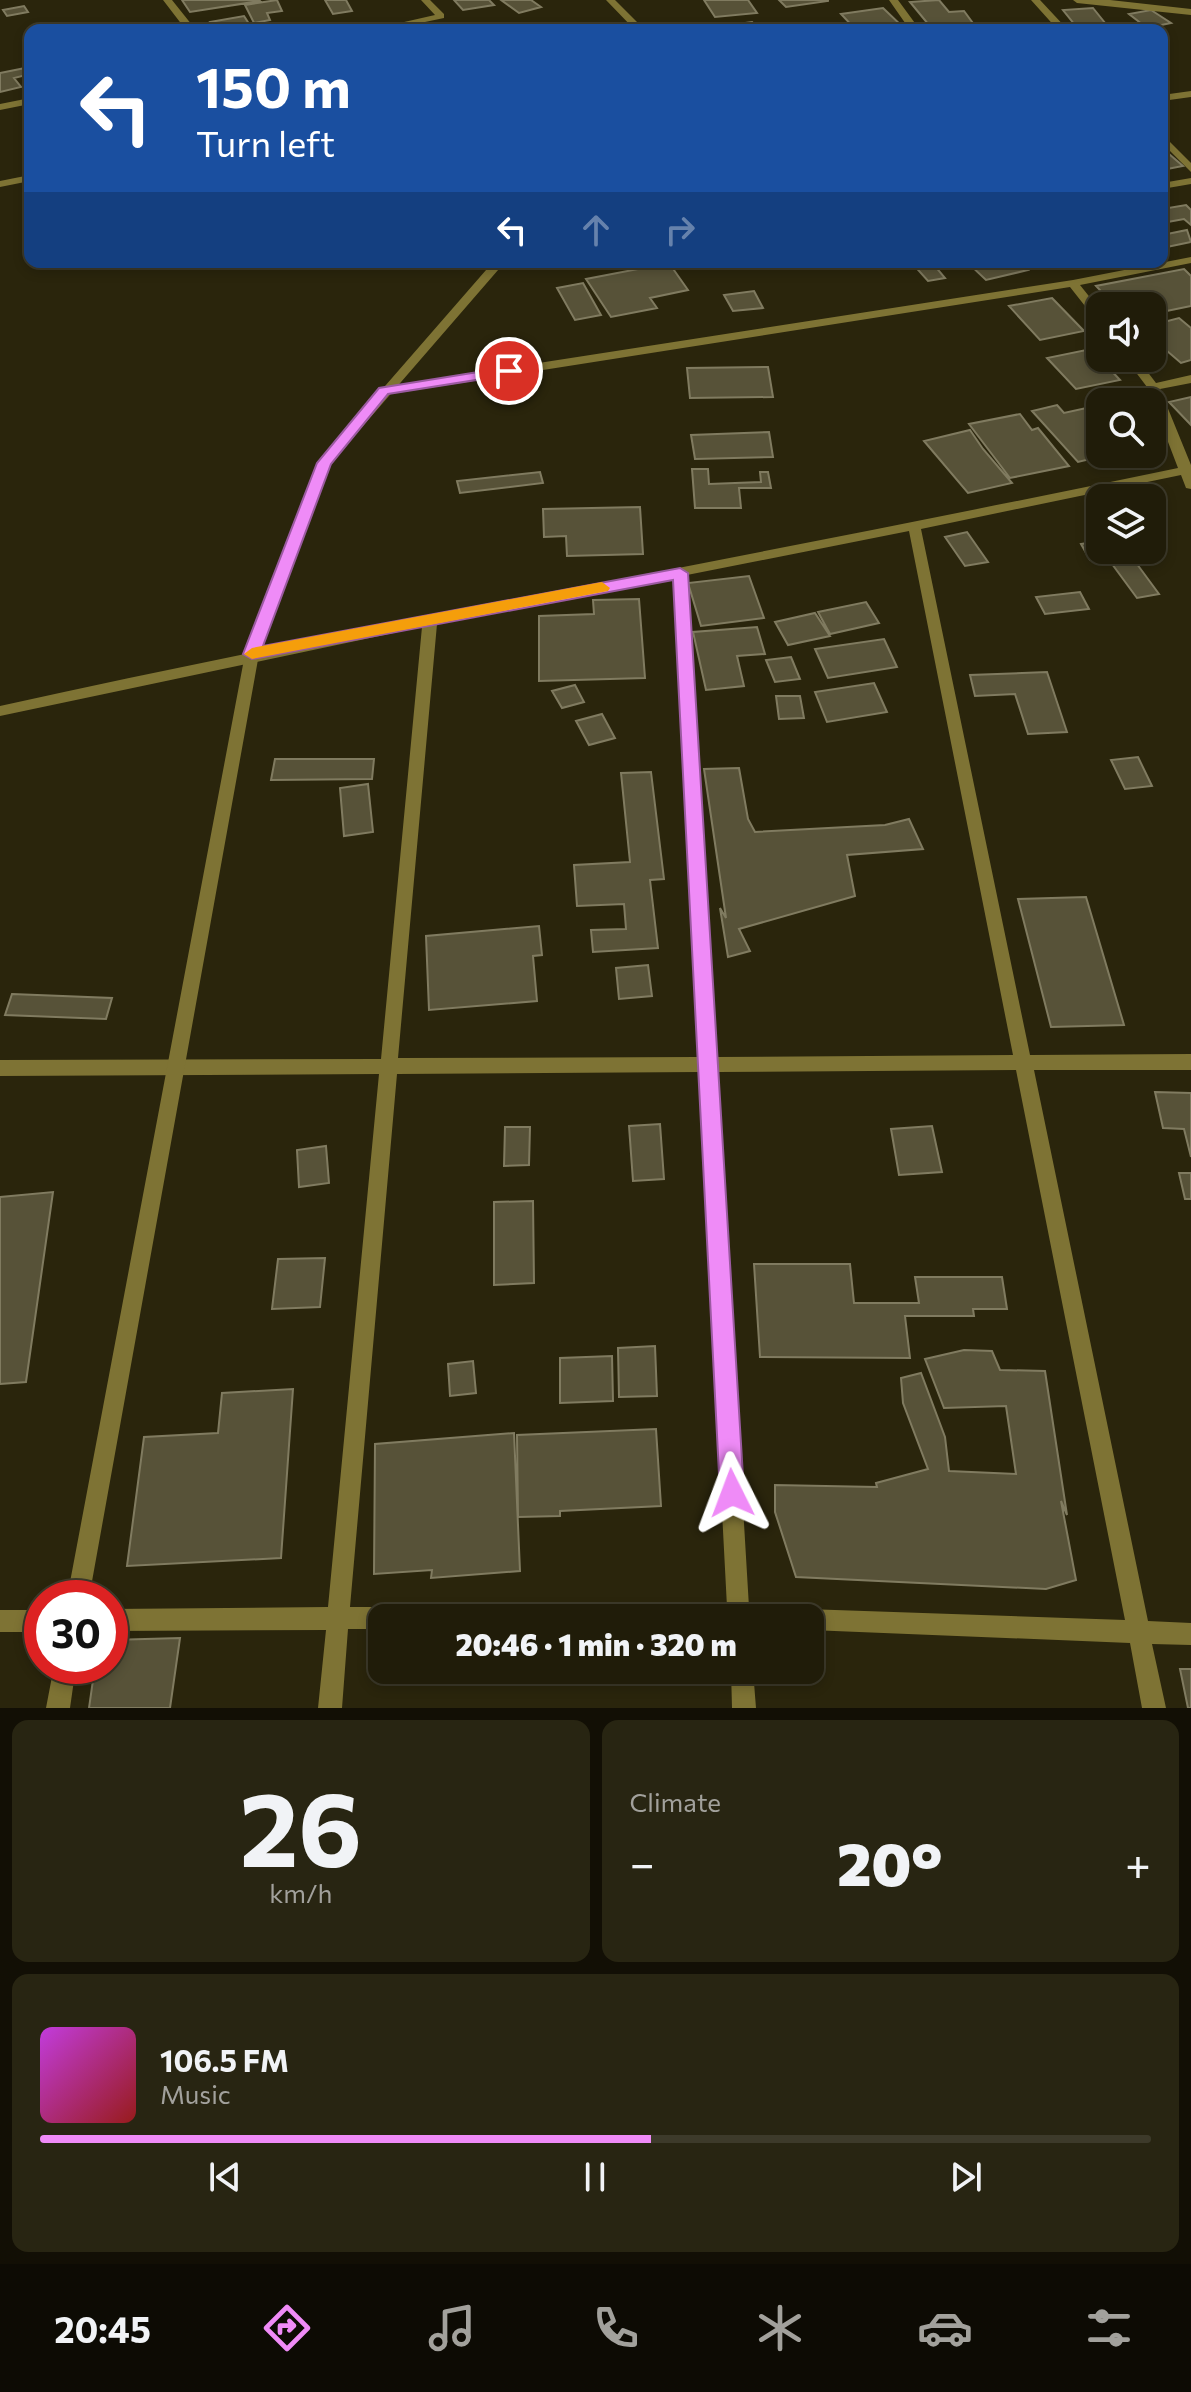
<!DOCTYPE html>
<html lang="en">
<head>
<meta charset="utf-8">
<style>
  body { margin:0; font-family:Commissioner,sans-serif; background:#282512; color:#f1f3f6; height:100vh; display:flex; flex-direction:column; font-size:30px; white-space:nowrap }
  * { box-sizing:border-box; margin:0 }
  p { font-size:26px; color:#a2a19c }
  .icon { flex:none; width:44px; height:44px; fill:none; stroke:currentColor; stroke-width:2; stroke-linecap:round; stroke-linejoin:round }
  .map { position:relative; height:1708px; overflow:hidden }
  .drawer { display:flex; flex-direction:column; gap:12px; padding:12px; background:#120f05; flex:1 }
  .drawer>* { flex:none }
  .guide { position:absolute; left:24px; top:24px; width:1144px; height:244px; border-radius:16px; box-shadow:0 4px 12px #0003,0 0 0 2px #3d3a2a; background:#1a4fa0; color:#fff; overflow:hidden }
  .fabs { position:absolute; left:1086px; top:292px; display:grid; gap:16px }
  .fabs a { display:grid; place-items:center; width:80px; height:80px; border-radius:16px; background:#201c09; box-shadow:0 4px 12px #0003,0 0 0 2px #3d3a2a; font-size:40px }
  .speed { position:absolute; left:24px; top:1580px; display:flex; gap:16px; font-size:40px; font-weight:700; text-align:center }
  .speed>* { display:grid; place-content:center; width:104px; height:104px; border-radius:50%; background:#201c09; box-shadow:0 4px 12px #0003,0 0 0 2px #3d3a2a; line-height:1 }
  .speed .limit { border:12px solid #d22; background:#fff; color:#111 }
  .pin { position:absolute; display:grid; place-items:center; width:68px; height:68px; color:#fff; margin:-34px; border:4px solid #fff; border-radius:50%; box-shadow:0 2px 8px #0007 }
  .me { position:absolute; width:88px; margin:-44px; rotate:357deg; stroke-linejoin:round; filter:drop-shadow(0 0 6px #0008) }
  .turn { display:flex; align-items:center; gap:28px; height:168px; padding:0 40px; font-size:36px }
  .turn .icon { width:104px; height:104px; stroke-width:2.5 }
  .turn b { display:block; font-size:56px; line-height:68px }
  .lanes { display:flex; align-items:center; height:76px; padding:0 40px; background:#0003; justify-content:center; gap:40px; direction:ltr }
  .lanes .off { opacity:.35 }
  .big { font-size:60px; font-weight:800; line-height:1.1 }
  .drawer .card { flex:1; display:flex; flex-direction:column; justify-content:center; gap:12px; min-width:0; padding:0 28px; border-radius:16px; background:#282512 }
  .drawer .dial { align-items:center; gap:0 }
  .dial b { font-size:104px; line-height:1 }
  .song { display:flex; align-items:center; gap:24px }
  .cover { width:96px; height:96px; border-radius:12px; background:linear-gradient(135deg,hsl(290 70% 55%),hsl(0 70% 35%)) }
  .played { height:8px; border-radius:4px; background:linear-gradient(90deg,#ef8bf7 55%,#3d3a2a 55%) }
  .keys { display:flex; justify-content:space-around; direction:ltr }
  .heat { display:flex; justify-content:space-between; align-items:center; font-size:44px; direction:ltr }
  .drawer .tiles { flex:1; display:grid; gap:12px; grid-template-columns:1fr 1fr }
  .card:last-child { grid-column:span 2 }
  .trip { position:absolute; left:368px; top:1604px; width:456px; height:80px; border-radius:16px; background:#201c09; box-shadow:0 4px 12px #0003,0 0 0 2px #3d3a2a; font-weight:800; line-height:80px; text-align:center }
  .dock { display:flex; height:128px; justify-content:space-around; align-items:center; background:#0d0b04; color:#a2a19c }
  .dock .icon { width:56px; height:56px }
  .dock .current { color:#ef8bf7 }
  .dock b { font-size:36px; color:#f1f3f6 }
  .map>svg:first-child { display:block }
  .building { fill:#575238; stroke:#807b60; stroke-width:2 }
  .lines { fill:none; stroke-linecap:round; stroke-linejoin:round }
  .minor { fill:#7e7334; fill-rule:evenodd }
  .tertiary { fill:#7e7334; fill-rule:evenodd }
  .route { fill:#ef8bf7; stroke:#9b5aa1; stroke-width:2 }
  .slow { fill:#f59e0b }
</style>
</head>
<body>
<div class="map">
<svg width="1191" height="1708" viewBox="0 0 1191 1708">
  <rect width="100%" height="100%" fill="#2a250c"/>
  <path class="building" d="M182 0H259L260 1 190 12Z
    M277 0 282 11 267 13 270 20 254 23 245 5Z
    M325 0H346L352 11 333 14Z
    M454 0H489L494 5 463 10Z
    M501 0H531L541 7 519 13Z
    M704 0H748L757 13 715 17Z
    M779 0H828V1L786 7Z
    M939 0 949 12 964 11 978 30H933L910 2Z
    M24 6 28 12 7 16 3 10Z
    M883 8 904 28 856 30 841 14Z
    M1093 8 1109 28 1079 30 1063 10Z
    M1151 10 1171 23 1147 28 1129 14Z
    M244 16 253 30H214L210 22Z
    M752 22 759 29 726 30 723 26Z
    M30 67V74L14 78 21 87 0 92V73Z
    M1162 148 1183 166 1162 170Z
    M1186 205 1191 210V225L1184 219 1162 223V209Z
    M1187 230 1191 242 1162 248V235Z
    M911 262H949L934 265 945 278 928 281Z
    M967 262H1019L1028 270 986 280Z
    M669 263 688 290 650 298 657 308 611 317 586 279Z
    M1184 269 1191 276V306L1152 314V306H1115L1096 286Z
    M583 283 601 315 575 320 557 288Z
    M754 291 763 308 733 311 724 295Z
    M1052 298 1084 331 1040 340 1009 306Z
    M1179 318 1191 328V360L1181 363 1152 338V325Z
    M1091 349 1120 380 1076 389 1047 358Z
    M768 367 773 397 690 398 687 368Z
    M1191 397V425L1169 402Z
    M1057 405 1064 413 1100 405V454H1111L1078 462 1032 411Z
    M1020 414 1032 430 1038 428 1069 466 1010 478 969 424Z
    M970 430 983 449 1012 483 968 493 924 441Z
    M769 432 773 457 695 459 691 435Z
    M692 469H708L709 484 761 482 760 472H768L771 488H739L741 508H695Z
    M540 472 543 483 460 493 457 481Z
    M640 507 643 554 567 556 566 536 544 537 543 509Z
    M967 532 988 562 965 566 945 537Z
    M1100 541V550H1116L1120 556 1090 560 1081 544Z
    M1134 560 1159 594 1137 598 1112 564Z
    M749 576 764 618 701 626 688 583Z
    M1080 592 1089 609 1045 614 1036 597Z
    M639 599 645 678 539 681V616L594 614 593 600Z
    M866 602 879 623 830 634 818 612Z
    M815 613 830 636 788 645 775 622Z
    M757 627 765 654 737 656 744 686 706 690 693 632Z
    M884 639 897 667 828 678 815 649Z
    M791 657 800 679 775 682 766 660Z
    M1047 672 1067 732 1028 734 1015 694 975 696 970 675Z
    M874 683 887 712 827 722 815 692Z
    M575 685 584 702 562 708 552 691Z
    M776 696H800L804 718 779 719Z
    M602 714 615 738 589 745 576 721Z
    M1138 757 1152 786 1125 789 1111 760Z
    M275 759H374L372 779 271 780Z
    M739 768 748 819 755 832 885 825 909 819 923 849 847 855 855 896 739 929 750 951 728 957 720 908 726 918 704 769Z
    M651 772 664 879 650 880 658 948 593 952 591 930 626 929 624 904 577 906 574 865 630 862 621 773Z
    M368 784 373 832 344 836 340 788Z
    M1086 897 1124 1025 1051 1027 1018 899Z
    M539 926 542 955 533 956 537 1001 429 1010 426 936Z
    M648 965 652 996 619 999 616 968Z
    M12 994 112 998 106 1019 5 1015Z
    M1155 1092 1191 1093V1157L1184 1129 1163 1128Z
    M660 1124 664 1179 633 1181 629 1126Z
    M932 1126 942 1172 899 1175 891 1129Z
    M505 1127H530L529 1165 504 1166Z
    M326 1146 329 1183 299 1187 297 1150Z
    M1179 1173H1191V1199H1185Z
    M53 1192 26 1382 0 1384V1197Z
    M533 1201 534 1283 494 1285V1202Z
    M325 1258 320 1307 272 1309 278 1259Z
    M754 1264H850L854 1303H919L915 1277H1002L1007 1309H973L974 1316H905L910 1358 760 1357Z
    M655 1346 657 1396 619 1397 618 1348Z
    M964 1350 992 1351 1000 1370 1045 1371 1067 1515 1061 1501 1076 1580 1046 1589 796 1577 775 1512V1485L877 1487 876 1483 928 1469 903 1403 901 1378 921 1373 945 1437 949 1471 1016 1474 1006 1406 944 1408 925 1359Z
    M612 1356 613 1401 560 1403V1358Z
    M473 1361 476 1393 450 1396 448 1364Z
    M293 1389 281 1558 127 1566 144 1437 218 1433 222 1393Z
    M656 1429 661 1506 560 1511V1516L518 1517 517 1435Z
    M514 1433 520 1571 431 1578 432 1570 374 1574 375 1444Z
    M180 1638 170 1708H89L95 1666H110V1640Z
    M1180 1669H1191V1708H1188Z"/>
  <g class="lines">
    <path class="minor" d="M163 0H172L196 30H186Z
      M421 0H430L444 14V18L387 30H369L435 15Z
      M889 0H898L920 30H910Z
      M1031 0H1040L1068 30H1058Z
      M1073 0H1110L1191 9V15L1077 3Z
      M1191 91V97L1162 101V95Z
      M30 98V104L0 110V104Z
      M1162 134 1191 163V172L1162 143Z
      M30 175V181L0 187V181Z
      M1191 178V184L1162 189V183Z
      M1191 257V263L1080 285 1100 310V321L1096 320 1070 287 384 395 378 391 384 387 1073 280Z
      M1125 358H1137L1156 383 1191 375V383L1160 389 1191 465V489L1186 488 1181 475 921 529 1030 1055 1191 1054V1070H1034L1148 1621 1191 1623V1645L1152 1644 1166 1708H1142L1130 1643 810 1630V1618H382V1629H348L342 1708H318L326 1630 110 1631V1609L328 1607 379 1074 0 1076V1060L381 1059 422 627 0 716V706C392 620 785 550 1178 468L1147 387ZM909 531 1013 1055 716 1057 687 575ZM673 577 698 1057 398 1058 437 624ZM1016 1070 1125 1620 749 1607 717 1072ZM699 1072 727 1607H403L395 1610 392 1616 390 1610 382 1607H350L397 1074Z
      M0 1610H42V1632H0Z
      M731 1670H753L756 1708H732Z"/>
    <path class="tertiary" d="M606 0H615L645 30H635Z
      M493 262H505L330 464 259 654 89 1598H67L245 654 318 463Z
      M54 1666H76L70 1708H46Z"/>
  </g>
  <path class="route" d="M509 367 516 371 514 374 388 394 331 464 263 646 680 568 688 573 744 1493 740 1502 732 1505 723 1502 720 1493 673 580 252 659 243 654 317 463 379 388Z"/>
  <path class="slow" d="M602 582 610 588 608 591 252 659 244 654 252 648Z"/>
</svg>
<div class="fabs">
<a><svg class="icon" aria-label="sound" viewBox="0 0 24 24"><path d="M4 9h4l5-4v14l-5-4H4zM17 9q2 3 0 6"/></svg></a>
<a><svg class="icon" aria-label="search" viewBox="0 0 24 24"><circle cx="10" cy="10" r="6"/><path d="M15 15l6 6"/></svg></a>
<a><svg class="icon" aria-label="layers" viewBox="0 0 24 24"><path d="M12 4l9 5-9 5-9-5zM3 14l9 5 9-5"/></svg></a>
</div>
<div class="speed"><div class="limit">30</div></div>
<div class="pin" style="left:509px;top:371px;background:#d93025"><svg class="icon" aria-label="arrive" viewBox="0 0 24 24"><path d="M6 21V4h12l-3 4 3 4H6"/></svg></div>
<svg class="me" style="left:732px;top:1493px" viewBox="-20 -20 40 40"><path d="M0-17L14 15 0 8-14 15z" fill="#ef8bf7" stroke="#fff" stroke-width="4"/></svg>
<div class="trip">20:46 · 1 min · 320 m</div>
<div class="guide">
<div class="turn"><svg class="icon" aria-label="left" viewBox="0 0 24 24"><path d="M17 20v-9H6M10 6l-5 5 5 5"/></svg><div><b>150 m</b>Turn left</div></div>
<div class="lanes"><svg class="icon" aria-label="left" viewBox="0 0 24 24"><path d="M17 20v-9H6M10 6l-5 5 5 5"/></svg><svg class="icon off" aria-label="ahead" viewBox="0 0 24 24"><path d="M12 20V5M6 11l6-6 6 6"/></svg><svg class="icon off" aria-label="right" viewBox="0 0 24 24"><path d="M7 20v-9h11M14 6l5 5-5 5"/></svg></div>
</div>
</div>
<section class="drawer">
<div class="tiles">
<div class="card dial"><b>26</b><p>km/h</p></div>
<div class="card"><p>Climate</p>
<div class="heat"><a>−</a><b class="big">20°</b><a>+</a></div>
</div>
<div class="card">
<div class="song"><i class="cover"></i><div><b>106.5 FM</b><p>Music</p></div></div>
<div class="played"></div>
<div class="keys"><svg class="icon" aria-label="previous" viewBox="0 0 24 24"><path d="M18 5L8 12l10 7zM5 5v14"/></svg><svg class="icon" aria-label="pause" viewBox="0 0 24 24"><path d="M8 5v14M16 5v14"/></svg><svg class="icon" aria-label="next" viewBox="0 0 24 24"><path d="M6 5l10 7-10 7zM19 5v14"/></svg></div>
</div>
</div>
</section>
<nav class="dock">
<b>20:45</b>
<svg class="icon current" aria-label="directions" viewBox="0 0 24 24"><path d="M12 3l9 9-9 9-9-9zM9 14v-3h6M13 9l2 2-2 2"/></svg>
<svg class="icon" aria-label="music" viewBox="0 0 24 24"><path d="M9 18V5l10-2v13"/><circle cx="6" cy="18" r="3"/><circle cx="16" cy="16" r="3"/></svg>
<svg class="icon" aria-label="phone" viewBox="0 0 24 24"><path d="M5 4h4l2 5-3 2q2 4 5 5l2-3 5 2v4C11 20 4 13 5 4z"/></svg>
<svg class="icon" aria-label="climate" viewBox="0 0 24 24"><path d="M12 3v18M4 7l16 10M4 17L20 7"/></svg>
<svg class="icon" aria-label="car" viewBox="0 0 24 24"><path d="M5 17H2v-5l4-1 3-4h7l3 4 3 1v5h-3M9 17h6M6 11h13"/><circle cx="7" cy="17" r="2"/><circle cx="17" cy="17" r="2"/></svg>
<svg class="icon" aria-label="filters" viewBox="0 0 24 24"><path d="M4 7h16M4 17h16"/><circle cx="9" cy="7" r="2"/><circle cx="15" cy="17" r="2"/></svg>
</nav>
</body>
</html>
